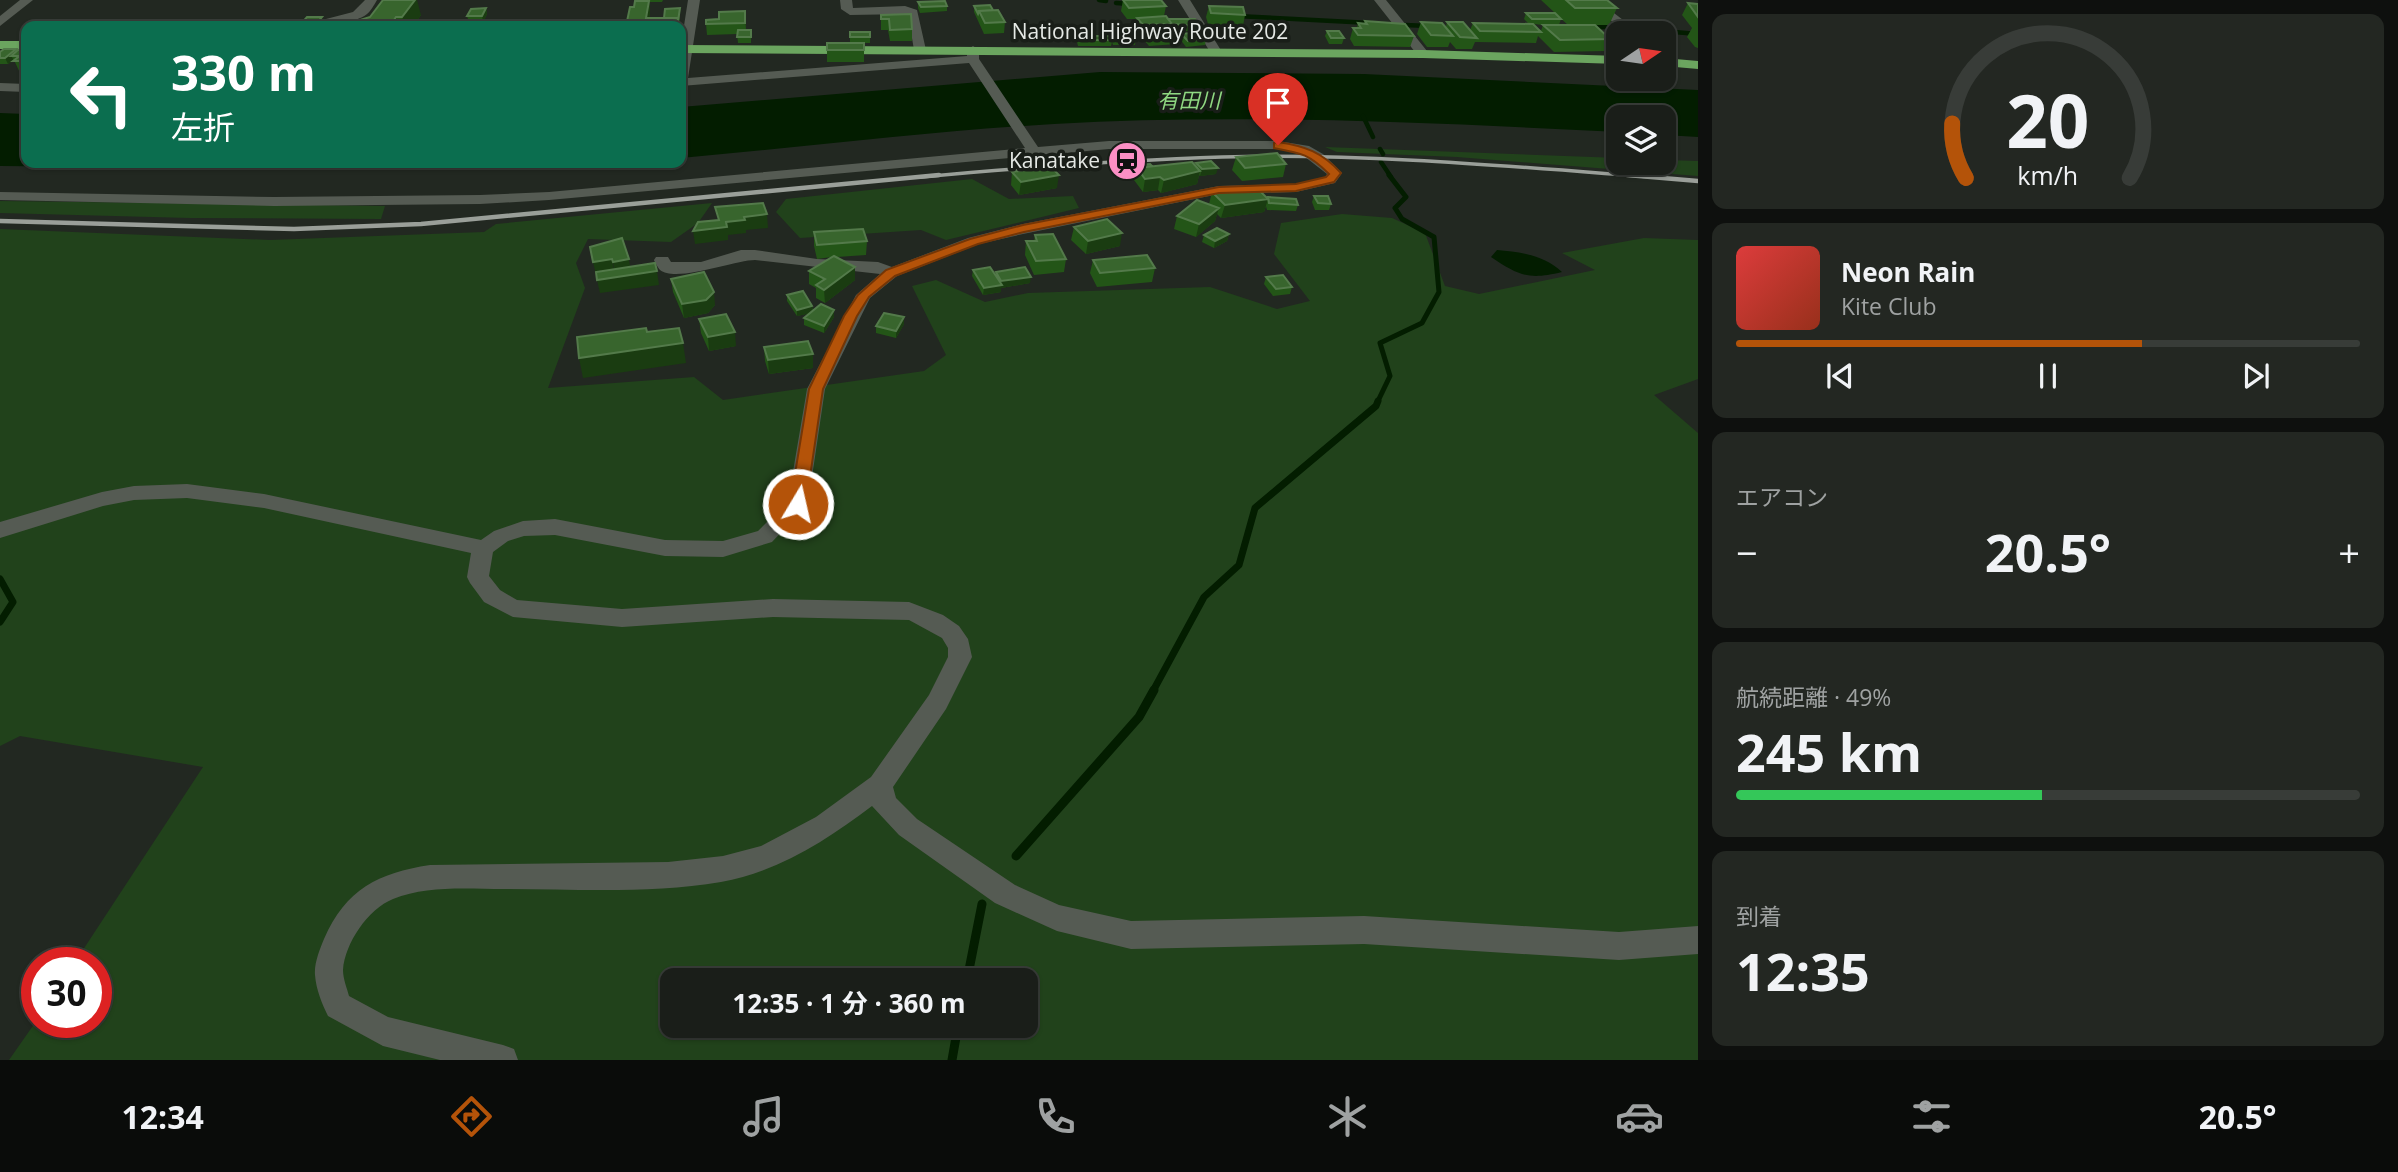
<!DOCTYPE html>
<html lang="ja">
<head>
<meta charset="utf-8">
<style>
  body { margin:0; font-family:"Open Sans","Noto Sans JP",sans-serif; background:#232722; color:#f1f3f6; height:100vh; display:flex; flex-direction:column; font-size:26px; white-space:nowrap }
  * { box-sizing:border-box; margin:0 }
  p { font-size:23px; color:#9fa2a2 }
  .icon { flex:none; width:38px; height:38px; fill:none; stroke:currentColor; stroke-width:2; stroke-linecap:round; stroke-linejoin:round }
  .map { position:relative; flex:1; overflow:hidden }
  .sheet { display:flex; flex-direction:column; gap:14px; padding:14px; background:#0e100e; width:700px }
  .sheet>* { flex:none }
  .hud { position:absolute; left:21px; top:21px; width:665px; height:147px; border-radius:14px; box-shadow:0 2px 5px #0004,0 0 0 2px #383c38; background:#0b6e4f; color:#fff; overflow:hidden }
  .needle { width:46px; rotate:77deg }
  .controls { position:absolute; left:1606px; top:21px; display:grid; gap:14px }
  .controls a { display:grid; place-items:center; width:70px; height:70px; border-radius:14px; background:#1a1e19; box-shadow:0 2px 5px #0004,0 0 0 2px #383c38; font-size:35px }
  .speed { position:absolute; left:21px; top:947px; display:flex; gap:14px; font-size:35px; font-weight:700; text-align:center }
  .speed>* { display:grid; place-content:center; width:91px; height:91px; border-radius:50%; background:#1a1e19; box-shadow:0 2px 5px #0004,0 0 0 2px #383c38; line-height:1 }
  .speed .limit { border:10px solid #d22; background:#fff; color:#111 }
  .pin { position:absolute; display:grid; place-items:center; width:60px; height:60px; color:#fff; margin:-72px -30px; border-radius:50% 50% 50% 0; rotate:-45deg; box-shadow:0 0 7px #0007 }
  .pin .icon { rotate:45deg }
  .me { position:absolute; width:77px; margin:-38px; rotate:9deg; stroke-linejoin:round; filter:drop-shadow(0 0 5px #0008) }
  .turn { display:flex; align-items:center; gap:24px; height:147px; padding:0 35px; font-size:32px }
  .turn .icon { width:91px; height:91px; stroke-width:2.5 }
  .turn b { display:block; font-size:49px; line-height:60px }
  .big { font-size:52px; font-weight:700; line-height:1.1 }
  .sheet .widget { flex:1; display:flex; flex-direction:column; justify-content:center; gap:10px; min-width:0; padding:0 24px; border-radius:14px; background:#232722 }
  .sheet .dial { align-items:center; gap:0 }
  .dial svg { height:182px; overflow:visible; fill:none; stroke:#383c38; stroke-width:7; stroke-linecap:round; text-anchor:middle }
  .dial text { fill:#f1f3f6; stroke:none }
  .song { display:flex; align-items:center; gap:21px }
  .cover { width:84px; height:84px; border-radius:10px; background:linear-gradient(135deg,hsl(0 70% 55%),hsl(10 70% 35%)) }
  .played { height:7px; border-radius:4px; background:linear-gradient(90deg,#b45309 65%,#383c38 65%) }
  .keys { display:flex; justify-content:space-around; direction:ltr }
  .heat { display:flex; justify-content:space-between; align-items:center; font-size:38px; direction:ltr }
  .charge { height:10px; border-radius:5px; background:linear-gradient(90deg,#34c759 49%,#383c38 0) }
  .trip { position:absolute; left:660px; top:968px; width:378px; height:70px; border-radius:14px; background:#1a1e19; box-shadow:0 2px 5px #0004,0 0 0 2px #383c38; font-weight:700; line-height:70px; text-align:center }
  .dock { display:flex; height:112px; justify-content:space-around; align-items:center; background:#0a0c0a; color:#9fa2a2 }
  .dock .icon { width:49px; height:49px }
  .dock .current { color:#b45309 }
  .dock b { font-size:32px; color:#f1f3f6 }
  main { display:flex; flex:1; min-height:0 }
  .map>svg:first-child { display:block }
  .green { fill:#21421b; fill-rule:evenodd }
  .water { fill:#031d00 }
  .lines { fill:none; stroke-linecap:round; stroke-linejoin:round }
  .stream-far3 { stroke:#031d00; stroke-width:4.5 }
  .stream-far2 { stroke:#031d00; stroke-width:5 }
  .stream-far1 { stroke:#031d00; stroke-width:7 }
  .stream { stroke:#031d00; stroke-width:9 }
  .minor { fill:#555b53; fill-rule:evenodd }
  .highway { fill:#6ba55f; fill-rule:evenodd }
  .rail-far1 { stroke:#9a9f99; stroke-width:3.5 }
  .rail { stroke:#9a9f99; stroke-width:4.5 }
  .wall { fill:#235517; fill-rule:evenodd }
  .shaded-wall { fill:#1a3c11 }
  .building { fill:#38652d; stroke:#537a4a; stroke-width:2 }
  .route { fill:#b45309; stroke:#753606; stroke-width:2 }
  .labels { text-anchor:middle; stroke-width:7; stroke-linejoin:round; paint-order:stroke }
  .far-street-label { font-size:21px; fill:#e5e9e5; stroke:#191e18 }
  .far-water-label { font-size:21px; font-style:italic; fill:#90d982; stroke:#191e18 }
  .far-poi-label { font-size:21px; fill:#e5e9e5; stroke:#191e18; text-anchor:end }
</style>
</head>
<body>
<main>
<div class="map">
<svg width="1698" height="1060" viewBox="0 0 1698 1060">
  <rect width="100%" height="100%" fill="#222821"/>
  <path class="green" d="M1325 147 1619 158V163H1664V160L1698 161V176L1457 157 1337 152Z
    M972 179 1009 199 1073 196 1079 208 946 240 921 230 800 238 776 212 786 199Z
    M0 201 385 206 381 219 190 218 0 213Z
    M712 203 698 223 671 242 588 239 576 263 585 288 548 388 694 377 723 400 924 371 946 355 912 286 936 280 985 302 1028 293 1210 287 1277 309 1310 301 1274 254 1281 223 1342 214 1392 218 1425 233 1445 286 1479 294 1595 270 1562 253 1644 238 1698 240V379L1654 395 1698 433V1060H9L37 1020 96 1022V962H75L203 767 20 736 0 746V229L270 240 484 232 496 224ZM672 980H1026V1026H672Z"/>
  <path class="water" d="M1100 72 1364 74 1698 90V137L1664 135V117H1619V132C1431 123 1242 113 1054 124 930 131 805 147 681 158V107Z
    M0 113 26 114V163H632L406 170 0 166Z
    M1497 250C1521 252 1544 255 1562 272 1529 280 1519 276 1491 257Z"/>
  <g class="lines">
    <path class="stream-far3" d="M1099 0 1106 1
      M1116 3 1131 4 1144 0
      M1236 16 1371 23
      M1405 25 1429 26
      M1588 27H1615
      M1638 29 1698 34
      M1363 116 1373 137
      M1380 149 1383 154
      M1381 162 1391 177"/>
    <path class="stream-far2" d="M1377 403 1390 376 1380 343 1422 323 1439 292 1434 237 1402 219 1395 208 1406 197 1389 175"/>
    <path class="stream-far1" d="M0 579 13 602 0 622
      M1153 691 1204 597 1239 565 1255 508 1376 406 1378 401"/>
    <path class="stream" d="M1016 856 1139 717 1154 690
      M967 980 982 904
      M952 1060 958 1026"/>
    <path class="minor" d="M20 0H33L0 26V16Z
      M365 0H377C374 5 371 11 367 14 354 25 315 27 299 26L353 12Z
      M688 0H700L688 78 967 56V50L973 46 979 50V59L1038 147 1109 141H1278L1309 146 1323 154 1342 173 1335 183 1296 192 1219 194 1023 234 979 244 897 276 870 298 825 389 808 504 772 542 723 557 665 556 555 535 524 536 508 541 493 552 489 576 500 590 517 600 622 609 773 599 909 602 943 615 959 626 968 639 972 657 946 709 893 787 896 798 917 819 1015 885 1059 905 1131 921 1364 916 1619 932 1698 926V954L1619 960 1364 944 1131 949 1057 931 995 903 899 835 872 806C827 840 778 872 721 882 650 894 576 889 504 889 468 889 427 885 393 899 368 909 345 943 343 970 343 979 347 988 349 996L388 1017 503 1045 514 1049 518 1060H440L383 1046 328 1016C322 1004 316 989 315 975 314 963 320 949 324 939 346 889 378 873 430 865L668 862 723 856 761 846 816 817 871 777 929 695 948 657V648L942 638 909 620 773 617 622 627 513 617 484 602 470 583 467 577 471 553 264 508 187 498 134 500 103 506 0 538V522L102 492 134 486 187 484 264 494 481 540 494 531 523 521 555 519 665 540 723 541 758 531 788 501 807 389 856 295 880 274 755 260C735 260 676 283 660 270 659 269 654 261 654 260L656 257H668L671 262H701L741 250H755L817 259 878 262 892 267 968 238 1023 224 1219 186 1296 184 1325 177 1327 174 1300 153 1278 149H1109L549 200 480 204 274 206 0 200V192L274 197 480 195 549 192 1025 148 969 63 681 86V45Z
      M840 0H852L853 8 905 6 917 10 926 50 920 54 914 50 908 14 850 15 841 9Z
      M1178 0H1190L1222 52 1220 55H1212Z
      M1374 0H1386L1427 51V57H1419Z
      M1584 0H1597L1640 33H1627Z
      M0 83 26 84V92L0 91Z"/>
    <path class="highway" d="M0 41H26V49H0Z
      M681 45 1423 50 1619 56V64L1423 58 681 53Z
      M1664 58 1698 61V69L1664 66Z"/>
    <path class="rail-far1" d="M921 177C1020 168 1121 160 1222 157 1364 153 1507 166 1650 177"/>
    <path class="rail" d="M1627 175 1698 181
      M0 221 294 229 421 224 939 175"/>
  </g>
  <path class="wall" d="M642 0H663L662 2H649L650 12 649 18H664L680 14 679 26H626L634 7Z
    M1123 0 1166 6 1164 16 1168 19 1199 26 1198 32 1171 30 1170 32 1178 38 1177 44 1149 46 1144 40 1145 37H1140L1137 32 1135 45H1113L1112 42 1111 46H1078L1077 42 1078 36H1110L1112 26 1135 28 1136 19H1127L1121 11Z
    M1541 0H1607L1617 8 1609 25H1595L1610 39 1605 51 1554 52 1538 36 1536 43 1475 42 1472 49H1456L1450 42 1448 47H1427L1417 34 1421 22 1446 27 1447 22 1470 30 1473 23 1529 24 1524 19 1526 13H1555ZM1558 16 1568 25H1559L1561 19ZM1534 24 1543 25 1541 31Z
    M918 2 947 6V11L920 13 918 8Z
    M1688 3 1698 4V48L1695 47 1687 37 1692 28 1682 15Z
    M974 6 993 10 1005 22 1004 33 984 34 974 12Z
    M1209 6 1245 15 1243 26 1208 24 1206 17Z
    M486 8 487 14 483 22H469L467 16Z
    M745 11 746 30H751V43H738L737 34 707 35 706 24Z
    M421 15 413 26H344V25L370 17Z
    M881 15 912 29V41H890L888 30H881Z
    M1365 21 1414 36 1410 47 1354 46 1350 39 1353 28H1357L1358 23H1364Z
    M1327 31 1344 38 1342 44H1329L1325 36Z
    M850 32H870V43H864V62H827V43H850Z
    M1181 34 1206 39 1205 45 1186 47 1180 39Z
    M26 50V73H20L14 60 8 64H0V52Z
    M1236 157 1286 164 1283 177 1242 181 1232 170Z
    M1196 163 1216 174 1200 176 1199 175 1197 184 1161 193 1158 190 1143 192 1134 180 1135 178 1129 179 1125 173 1126 166 1195 165Z
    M1012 172 1057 188 1019 195 1011 185Z
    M1212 192 1267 198 1298 205 1296 211 1267 210 1266 206 1264 212 1221 218 1217 214 1215 221 1196 237 1174 229 1177 216 1209 204Z
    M1314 196 1331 204 1329 210H1315L1312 202Z
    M1074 227 1120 246 1086 254 1071 240Z
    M814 232 867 241 866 255 837 257 855 280 825 303 816 298V288L809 284V271L832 257 817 259 814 246Z
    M1229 234 1227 241 1214 248 1202 242 1204 235Z
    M1035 235 1066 259 1064 272 1034 275 1025 255 1026 241H1034Z
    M1093 260 1155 268 1152 282 1097 287 1090 273Z
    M973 270 995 275 996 272 1030 283 1001 288V292L983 295 972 276Z
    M1266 277 1292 287 1290 294 1273 296 1264 284Z
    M671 279 715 305 708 313 684 318 673 292Z
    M787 295 812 306 813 311 834 310V317L824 333 804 325V318L810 313 797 316 787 301Z
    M904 317V324L896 338 876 333V326Z
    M699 319 736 346 709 351 701 333Z
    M764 347 813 354V368L769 374 765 361Z"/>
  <path class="shaded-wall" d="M415 0H417L421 15 413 26H405L402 17Z
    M649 1 650 12 648 26 646 18Z
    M486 8 487 14 483 22 482 16Z
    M322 17 324 26 326 24 327 26H317L316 24Z
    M396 17 398 26H390Z
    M16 49 19 55 11 56 14 60 8 64 5 58Z
    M1218 168 1216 174 1200 176 1202 169Z
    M1200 171 1197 184 1161 193 1164 180Z
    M1131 172H1136L1135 178 1129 179Z
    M1059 175 1057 188 1019 195 1021 182Z
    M1160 177 1158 190 1143 192 1145 179Z
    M1268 199 1264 212 1221 218 1225 205Z
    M1219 208 1215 221 1196 237 1199 224Z
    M767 214 768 228 746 230V233L728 235V240L695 244 693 231 744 217Z
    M1122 233 1120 246 1086 254 1088 241Z
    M1229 234 1227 241 1214 248 1215 241Z
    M612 259 614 272 596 275 593 262Z
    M629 259 631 273 615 275 613 262Z
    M855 267V280L825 303 824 290Z
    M657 271 659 285 600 293 597 280Z
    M1031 277 1030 283 1001 288V292L983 295 984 288 1001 285V281Z
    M714 292 715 305 708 313 684 318 682 304Z
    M812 306 813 313 797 316V310Z
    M834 310V317L824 333V326Z
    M904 317V324L896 338V331Z
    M735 332 736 346 709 351 708 337Z
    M683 343 686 363 583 378 579 358Z
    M813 354V368L769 374 768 360Z"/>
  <path class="building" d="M383 0H415L402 17H396L390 26 344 25 370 17Z
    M1123 0H1161L1166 6 1129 8Z
    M1566 0H1607L1617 8H1575Z
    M635 1H649L646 18H678L677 26H626L630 7H634Z
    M945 1 947 6 921 7 918 2Z
    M1688 3 1698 4V17Z
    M990 5 993 10 979 11 978 14 974 6Z
    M1209 6 1243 7 1245 15 1211 13Z
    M486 8 482 16H467L471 9Z
    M680 8 678 21V18H664L665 9Z
    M998 10 1005 22 985 23 979 11Z
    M745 11V23L706 24V20L719 19V12Z
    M1526 13H1555L1561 19H1532Z
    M911 14 912 29 890 30 889 19H881V15Z
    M1166 16 1172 24 1143 25 1137 18Z
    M307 17H322L316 24H326L324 26H304L305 25H300Z
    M1168 19H1195L1199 26 1171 24H1172Z
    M1365 21 1405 24 1414 36 1358 35 1353 28H1361L1358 23 1367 24Z
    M1421 22 1442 23 1453 36 1431 35Z
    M1447 22H1463L1477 38 1460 37Z
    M1473 23 1533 24 1541 32 1480 31Z
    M441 24H459L458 26H440Z
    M1543 25H1595L1610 39 1560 40Z
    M1112 26H1134L1137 33 1115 34Z
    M738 30H751V37H737Z
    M1327 31H1339L1344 38H1331Z
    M850 32H870V37H850Z
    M1173 32 1178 38 1150 40 1145 34Z
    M1200 32 1206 39 1188 41 1181 34Z
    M1078 36H1110L1112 40H1079Z
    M827 43H864V50H827Z
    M4 49H16L5 58H0V52Z
    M18 50H26V52L20 56H11Z
    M25 52H26V61H13Z
    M1277 153 1286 164 1245 168 1236 157Z
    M1211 161 1218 168 1202 169 1196 163Z
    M1192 162 1200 171 1164 180 1160 177 1145 179 1137 168Z
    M1150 164 1152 166 1137 168 1136 172H1131L1126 166Z
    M1050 166 1059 175 1021 182 1012 172Z
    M1255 186 1268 199 1225 205 1212 192Z
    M1314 196H1328L1331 204 1318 203Z
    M1268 197 1296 199 1298 205 1269 203Z
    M1197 200 1219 208 1199 224 1177 216Z
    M763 203 767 214 744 217 745 220 726 222 727 227 693 231 698 222 719 220 715 207Z
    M1107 219 1122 233 1088 241 1074 227Z
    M1217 228 1229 234 1215 241 1204 235Z
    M863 229 867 241 817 245 814 232Z
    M1053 234 1066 259 1036 261 1026 241H1037L1035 235Z
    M622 238 629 259 613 262 612 259 593 262 590 247Z
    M1147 255 1155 268 1100 273 1093 260Z
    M834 256 855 267 824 290 816 285 825 279 809 271Z
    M655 263 657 271 597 280 596 272Z
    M990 267 1002 285 984 288 973 270Z
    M1025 267 1031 277 1001 281 996 272Z
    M704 272 714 292 706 300 682 304 671 279Z
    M1283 275 1292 287 1276 289 1266 277Z
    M803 291 812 306 797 310 787 295Z
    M821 304 834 310 824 326 804 318Z
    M884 313 904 317 896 331 876 326Z
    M726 314 735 332 708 337 699 319Z
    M646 328 647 332 679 328 683 343 579 358 577 337Z
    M808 341 813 354 768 360 764 347Z"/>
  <path class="route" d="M1278 142C1305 146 1322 152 1341 173L1334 182 1296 191 1219 193 1024 232 978 244 895 276 869 297 857 316 823 389 806 504 804 508H792L790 504 809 389 844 316 858 295 886 270 970 239 1023 225 1219 187 1296 184 1326 177 1329 174C1309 154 1301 153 1274 148V143Z"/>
  <defs>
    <symbol id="station-disc" viewBox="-11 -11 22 22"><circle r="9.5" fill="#fb8fc4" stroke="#191e18"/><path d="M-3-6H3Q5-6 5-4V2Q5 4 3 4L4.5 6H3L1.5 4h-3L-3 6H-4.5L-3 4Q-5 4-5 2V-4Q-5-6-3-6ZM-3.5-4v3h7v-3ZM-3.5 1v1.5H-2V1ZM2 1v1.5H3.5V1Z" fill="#111"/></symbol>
  </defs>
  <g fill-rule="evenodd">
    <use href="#station-disc" x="1105" y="139" width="44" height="44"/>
  </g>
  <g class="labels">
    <g class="far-street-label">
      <text x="1150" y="39">National Highway Route 202</text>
    </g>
    <g class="far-water-label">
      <text x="1189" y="108">有田川</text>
    </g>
    <g class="far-poi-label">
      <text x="1100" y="168">Kanatake</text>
    </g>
  </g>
</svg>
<div class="controls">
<a><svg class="needle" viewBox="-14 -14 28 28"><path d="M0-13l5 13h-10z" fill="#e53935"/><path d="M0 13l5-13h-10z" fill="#9fa2a2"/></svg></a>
<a><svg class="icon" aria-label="layers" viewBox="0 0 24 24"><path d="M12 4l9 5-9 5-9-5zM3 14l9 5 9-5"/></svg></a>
</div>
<div class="speed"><div class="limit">30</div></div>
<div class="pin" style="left:1278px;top:145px;background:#d93025"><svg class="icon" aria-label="arrive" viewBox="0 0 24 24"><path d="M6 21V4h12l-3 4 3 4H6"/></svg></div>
<svg class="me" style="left:798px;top:504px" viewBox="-20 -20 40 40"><circle r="17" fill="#b45309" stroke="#fff" stroke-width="3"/><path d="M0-11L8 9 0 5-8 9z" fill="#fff"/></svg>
<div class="trip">12:35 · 1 分 · 360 m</div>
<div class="hud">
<div class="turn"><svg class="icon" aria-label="left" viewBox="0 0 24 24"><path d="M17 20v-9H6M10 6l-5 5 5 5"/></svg><div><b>330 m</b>左折</div></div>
</div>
</div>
<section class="sheet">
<div class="widget dial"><svg viewBox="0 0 100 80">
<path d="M14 69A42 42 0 1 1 86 69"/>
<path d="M14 69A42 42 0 0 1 8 45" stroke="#b45309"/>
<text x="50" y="56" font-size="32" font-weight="700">20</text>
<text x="50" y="72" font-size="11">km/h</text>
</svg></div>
<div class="widget">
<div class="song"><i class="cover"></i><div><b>Neon Rain</b><p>Kite Club</p></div></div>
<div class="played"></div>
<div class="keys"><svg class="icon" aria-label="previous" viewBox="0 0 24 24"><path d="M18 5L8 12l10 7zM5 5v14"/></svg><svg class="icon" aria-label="pause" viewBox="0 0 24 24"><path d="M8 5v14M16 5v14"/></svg><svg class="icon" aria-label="next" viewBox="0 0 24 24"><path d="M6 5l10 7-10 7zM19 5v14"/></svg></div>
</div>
<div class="widget"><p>エアコン</p>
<div class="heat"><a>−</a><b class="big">20.5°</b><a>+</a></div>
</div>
<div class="widget"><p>航続距離 · 49%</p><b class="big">245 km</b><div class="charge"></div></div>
<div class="widget"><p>到着</p><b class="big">12:35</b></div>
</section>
</main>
<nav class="dock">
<b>12:34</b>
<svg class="icon current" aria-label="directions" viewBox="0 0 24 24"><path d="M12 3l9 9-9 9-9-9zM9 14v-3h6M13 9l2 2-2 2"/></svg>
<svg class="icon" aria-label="music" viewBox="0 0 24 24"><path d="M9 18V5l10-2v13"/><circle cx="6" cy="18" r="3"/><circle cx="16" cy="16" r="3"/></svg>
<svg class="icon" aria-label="phone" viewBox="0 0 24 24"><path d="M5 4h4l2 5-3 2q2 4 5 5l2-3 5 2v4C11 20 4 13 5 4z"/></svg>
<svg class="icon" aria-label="climate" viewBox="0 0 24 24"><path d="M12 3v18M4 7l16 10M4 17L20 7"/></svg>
<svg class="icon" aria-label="car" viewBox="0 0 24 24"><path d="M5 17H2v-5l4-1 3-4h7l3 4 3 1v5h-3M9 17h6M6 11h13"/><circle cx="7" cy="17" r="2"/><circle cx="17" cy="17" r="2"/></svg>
<svg class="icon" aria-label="filters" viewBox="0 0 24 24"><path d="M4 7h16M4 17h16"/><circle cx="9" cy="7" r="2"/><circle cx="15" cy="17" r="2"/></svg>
<b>20.5°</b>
</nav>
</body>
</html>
